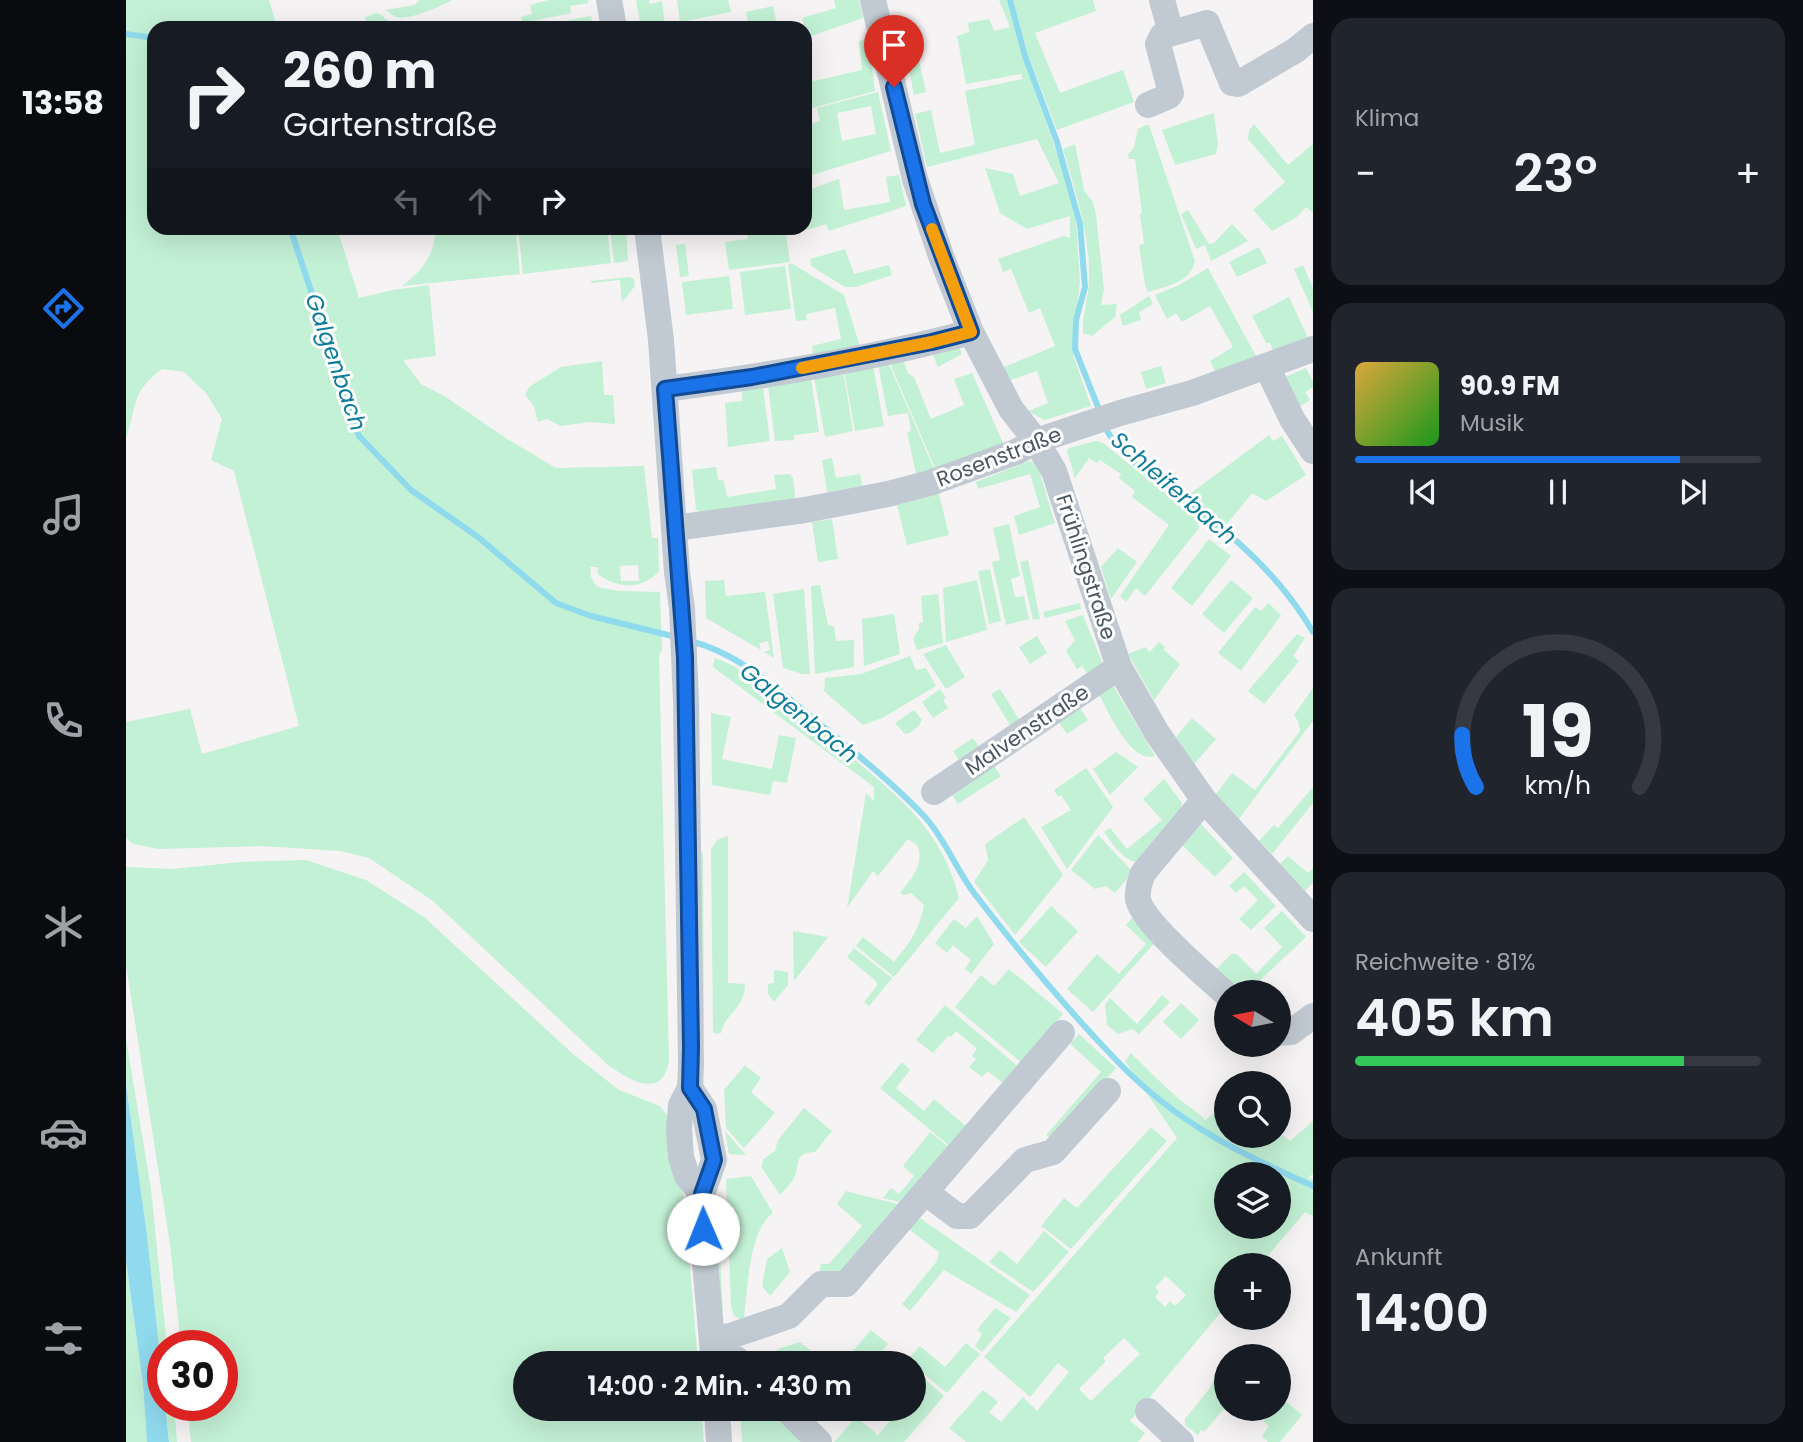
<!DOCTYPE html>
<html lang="de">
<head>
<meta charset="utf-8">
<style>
  body { margin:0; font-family:Poppins,sans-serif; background:#20242c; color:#f1f3f6; height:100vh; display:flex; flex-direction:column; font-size:26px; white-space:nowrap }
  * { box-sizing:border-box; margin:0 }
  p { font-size:23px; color:#9ea1a6 }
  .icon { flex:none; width:38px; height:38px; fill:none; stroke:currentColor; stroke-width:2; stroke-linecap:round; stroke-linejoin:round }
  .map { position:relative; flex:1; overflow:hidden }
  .panel { display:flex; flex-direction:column; gap:18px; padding:18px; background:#0d0f14; width:490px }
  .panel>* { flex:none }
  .banner { position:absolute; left:21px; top:21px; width:665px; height:214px; border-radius:21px; box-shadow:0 7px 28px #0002; background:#171b24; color:#f1f3f6; overflow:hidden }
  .needle { width:46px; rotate:280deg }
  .controls { position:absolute; left:1088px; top:980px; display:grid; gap:14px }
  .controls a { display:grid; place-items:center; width:77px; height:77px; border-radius:50%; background:#171b24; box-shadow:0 7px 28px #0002; font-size:35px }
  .speed { position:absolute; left:21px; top:1330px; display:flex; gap:14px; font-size:35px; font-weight:700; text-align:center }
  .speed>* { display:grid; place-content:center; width:91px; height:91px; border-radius:50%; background:#171b24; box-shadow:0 7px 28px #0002; line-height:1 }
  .speed .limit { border:10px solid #d22; background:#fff; color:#111 }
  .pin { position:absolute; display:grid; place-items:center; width:60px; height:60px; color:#fff; margin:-72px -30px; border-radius:50% 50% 50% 0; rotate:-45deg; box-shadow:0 0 7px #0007 }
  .pin .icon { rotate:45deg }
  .me { position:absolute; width:77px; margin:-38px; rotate:359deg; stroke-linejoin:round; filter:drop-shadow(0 0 5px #0008) }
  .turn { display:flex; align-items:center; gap:24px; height:147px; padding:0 21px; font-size:32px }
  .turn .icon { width:91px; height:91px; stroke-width:2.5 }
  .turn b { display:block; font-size:49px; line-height:60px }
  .lanes { display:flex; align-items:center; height:66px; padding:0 21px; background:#0003; justify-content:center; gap:35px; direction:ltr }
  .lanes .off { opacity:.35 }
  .big { font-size:52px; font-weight:600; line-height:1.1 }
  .panel .widget { flex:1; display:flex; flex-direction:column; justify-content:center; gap:10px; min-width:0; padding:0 24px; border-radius:21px; background:#20242c }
  .panel .dial { align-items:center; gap:0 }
  .dial svg { height:182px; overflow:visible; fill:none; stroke:#363941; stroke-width:7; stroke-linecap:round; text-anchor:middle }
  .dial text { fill:#f1f3f6; stroke:none }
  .song { display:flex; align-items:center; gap:21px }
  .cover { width:84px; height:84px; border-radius:10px; background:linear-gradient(135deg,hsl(40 70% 55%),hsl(120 70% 35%)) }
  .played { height:7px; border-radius:4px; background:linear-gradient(90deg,#1a73e8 80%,#363941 80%) }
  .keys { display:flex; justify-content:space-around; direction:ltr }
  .heat { display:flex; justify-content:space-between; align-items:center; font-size:38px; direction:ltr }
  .charge { height:10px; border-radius:5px; background:linear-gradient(90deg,#34c759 81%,#363941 0) }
  .trip { position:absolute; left:387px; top:1351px; width:413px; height:70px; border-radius:35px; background:#171b24; box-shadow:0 7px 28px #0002; font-weight:600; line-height:70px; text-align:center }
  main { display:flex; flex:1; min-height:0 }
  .menu { display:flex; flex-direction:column; width:126px; justify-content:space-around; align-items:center; background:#090b0e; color:#9ea1a6 }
  .menu .icon { width:49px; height:49px }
  .menu .active { color:#1a73e8 }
  .menu b { font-size:32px; color:#f1f3f6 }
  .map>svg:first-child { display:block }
  .green { fill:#c3f1d5; fill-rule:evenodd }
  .water { fill:#90daee }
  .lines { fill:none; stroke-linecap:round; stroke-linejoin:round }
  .stream { stroke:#90daee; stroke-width:6 }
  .minor { stroke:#c1cad2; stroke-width:26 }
  .route-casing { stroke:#114b97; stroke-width:18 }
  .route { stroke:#1a73e8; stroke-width:12 }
  .slow { stroke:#f59e0b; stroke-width:12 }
  .labels { text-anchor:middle; stroke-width:6; stroke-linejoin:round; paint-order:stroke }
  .street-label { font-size:21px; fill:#4a5661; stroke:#fff }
  .water-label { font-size:23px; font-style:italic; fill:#0c7c9b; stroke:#fff }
</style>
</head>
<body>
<main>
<nav class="menu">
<b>13:58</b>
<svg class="icon active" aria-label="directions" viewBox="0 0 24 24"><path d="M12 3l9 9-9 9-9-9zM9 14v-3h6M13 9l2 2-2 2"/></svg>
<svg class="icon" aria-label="music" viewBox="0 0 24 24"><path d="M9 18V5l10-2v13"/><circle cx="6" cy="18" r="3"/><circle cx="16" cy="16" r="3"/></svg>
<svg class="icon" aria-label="phone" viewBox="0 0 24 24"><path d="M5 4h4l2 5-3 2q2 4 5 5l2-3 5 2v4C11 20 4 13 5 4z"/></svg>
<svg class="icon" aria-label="climate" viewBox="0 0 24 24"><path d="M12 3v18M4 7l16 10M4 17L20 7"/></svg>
<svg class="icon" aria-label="car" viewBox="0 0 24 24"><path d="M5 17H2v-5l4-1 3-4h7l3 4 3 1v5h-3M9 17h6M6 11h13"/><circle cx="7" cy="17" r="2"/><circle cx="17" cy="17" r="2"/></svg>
<svg class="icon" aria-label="filters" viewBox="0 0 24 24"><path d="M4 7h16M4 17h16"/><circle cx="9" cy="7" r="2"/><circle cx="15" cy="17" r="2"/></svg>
</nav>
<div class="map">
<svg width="1187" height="1442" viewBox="0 0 1187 1442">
  <rect width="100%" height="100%" fill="#f5f3f3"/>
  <path class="green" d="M0 0H143L151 28H28V228H211L233 298 267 290 303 285 310 356 277 360 295 384 320 397 381 439 430 468 518 466 526 538H532L533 571C517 590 491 589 472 574L471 567H464L465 577 471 587 493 591 534 592 536 650 533 656 543 1060C537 1101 503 1080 482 1065L307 901 243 858 215 851 135 846 32 849 7 844 0 838V722L64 709 76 754 173 726 108 471 85 460 96 419 80 393 58 372 36 369C4 393 12 404 0 438ZM512 565 513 581H495L494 566Z
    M294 0H326C317 6 280 21 270 17 267 16 262 12 260 10L288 5Z
    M423 0H462L463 3 444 6 445 13 406 21 407 28H398L395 17 406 14 404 5Z
    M510 0H523L524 4 536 1 539 26 515 28Z
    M602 0 605 12 554 22 551 0Z
    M708 0H733L737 18 679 38V28H667L678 26 676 18 710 8Z
    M873 0H881L896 54 933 159 950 218 954 282 946 346 948 358 965 406 918 420 902 411 922 403 911 371 882 381 878 367 929 346 914 308 903 313 885 269 877 272 872 259 938 236 944 238V216L901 229 874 213 859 168 887 174 894 196 933 183 911 139 801 167 789 114 805 110 814 153 849 145 839 91 897 79 895 74 840 84 831 36 843 32 842 23 863 19 868 31 884 27Z
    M887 0H967L970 11 909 33 934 93 997 70 1008 102 931 130 902 55Z
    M647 6 651 25 656 28H623L620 12Z
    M251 13 254 14 271 28H242L239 17Z
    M465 16 468 28H443L442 20Z
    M788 38 800 92 788 95 777 39Z
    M742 39 749 91 679 110V83L736 70 733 41Z
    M752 92 765 151 679 177V126L694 121 691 108ZM745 106 750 134 716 141 711 113Z
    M1088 113 1092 144 1090 154 1049 165 1036 130Z
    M1128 124 1162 165 1187 144V213L1180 207 1171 217 1146 231 1127 210 1159 182 1122 139 1123 130Z
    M1020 125H1023L1069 261C1064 283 1041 286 1022 292L1019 285 1013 245 1018 244 1014 214 1016 213 1009 159H1003L1002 155 1008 147 1012 129Z
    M949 144 958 190 967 202 970 215 978 289 975 305 991 304 989 317 966 336 957 333C956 314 963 297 963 278 964 233 949 192 937 149Z
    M773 175 780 206 703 231 700 224 669 233 668 228H679V191L713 179 718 210 764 202 760 177Z
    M1062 210 1083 244 1088 243 1106 224 1122 241 1085 261 1079 245 1070 249 1055 214Z
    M309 228H378L380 235 390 233 394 274 276 286C296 271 310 254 309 228Z
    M392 228H481L485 263 397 274Z
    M484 228H500L502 261 488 263Z
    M620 228H659L664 262 603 270 599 242 622 239Z
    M559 244 563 276 554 277 550 245Z
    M1133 247 1141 263 1111 277 1103 262Z
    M719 249 728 274 763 265 766 275 730 287H719L685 266 684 259Z
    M665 263 718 295 735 350 688 359 686 346 715 339 709 308 680 314 681 320 670 321 662 265Z
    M1177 265 1187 288V312L1168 269Z
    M659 266 665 309 619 315 614 272Z
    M1082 268 1130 356 1089 371 1084 361 1107 347 1084 306 1056 322 1050 313 1041 319 1029 295 1053 285Z
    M603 276 607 309 560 315 556 282Z
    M503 277 508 279 509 286 496 302 494 280 465 283V281Z
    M1023 296 1027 304 1013 312 1015 320 997 326 994 315Z
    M1163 297 1182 338 1147 350 1144 343H1140L1126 316Z
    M831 341 836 354 812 367 805 351 778 362 782 373 788 377 805 419 838 405 828 379 846 373 878 445 809 468 763 361Z
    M476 361 478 395H487L489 424 463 422 435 426 421 419 412 422 408 406 399 395 403 387 435 367Z
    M762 362 808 469 790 474 781 432 785 431 782 413 762 416 752 365Z
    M747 365 758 426 729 431 718 371Z
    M1035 366 1040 383 1020 389 1015 372Z
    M1180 368 1187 382V387L1179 392 1184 400 1173 407 1159 377Z
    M717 371 727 431 699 437 688 377Z
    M685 379 693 432 668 435V440L649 441 642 385Z
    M637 388 644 441 602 447 599 403 616 401V390Z
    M1143 435 1147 441 1156 436 1180 475 1140 501 1126 493 1100 525 1061 496Z
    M970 441 977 443 1072 520 1073 528 1019 596 1010 588 1000 602 994 596 1043 525 1006 497 1009 491 993 478 995 474 974 460 971 463 963 458 949 478 941 451 943 448Z
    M706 458 710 478 734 474 736 486 701 492 696 460Z
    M903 461 909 463 912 467 929 523 893 535 888 516 914 507 904 474 852 489 850 482Z
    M590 467 592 479 598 481 601 497 650 489 648 475 664 474 667 478 670 502 574 513 570 509 566 470Z
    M813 494 823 535 781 545 771 505Z
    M706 519 712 559 692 562 686 522Z
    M883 524 894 576 885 579 889 597 898 596 903 619 880 625 866 562 874 560 867 528Z
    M1083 539 1105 556 1066 606 1045 588Z
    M992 548 1011 562 985 599 975 567Z
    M902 560 914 619 907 620 894 562Z
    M864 569 875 621 863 624 852 571Z
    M598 580 600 596 639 592 648 658 638 652 644 650 642 641 633 643 635 650 580 618 579 581Z
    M851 580 861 630 820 642 817 588Z
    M1105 580 1127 598 1098 633 1076 614Z
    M694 585 702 625 708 626 710 641 728 640V667L689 674 685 586Z
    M678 589 684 674H676L657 668 647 594Z
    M812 594 817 643 791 650 787 638 793 629V623L797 622 795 596Z
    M954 603 955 609 919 618 917 612Z
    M1142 603 1155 615 1115 671 1092 653 1129 607 1135 611Z
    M768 614 774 654 738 666 736 619Z
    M957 615 977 664 963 676 956 666 951 669 940 651 949 640 939 621Z
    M1171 634 1179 638 1167 656 1173 661 1138 704 1122 691Z
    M911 636 921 653 904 664 893 647Z
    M1033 642 1039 647 1038 650 1054 664 1028 700 1002 654 1019 647 1024 652Z
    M820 645 839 677 820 689 797 654Z
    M784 656 790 670 800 668 810 686 756 718 737 725 698 691 699 678 735 674Z
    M589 658C611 665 630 682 648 695 676 715 702 737 728 759 757 784 790 810 810 843 820 859 829 880 833 898L768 977 730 946 737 937 768 962C783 944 794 929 798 905L785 893 778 895 774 893C786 877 799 865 791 845L782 839 752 876 747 871 721 908 740 793 748 801V787L591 670 587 666Z
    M986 686 988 687 1029 756C1004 764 982 710 972 693Z
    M1187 688V721L1112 820 1088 797 1106 773 1129 790 1174 731 1172 721 1168 715Z
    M814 689 820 698 817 700 822 708 807 718 796 702Z
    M874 689 896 724 887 730 865 694Z
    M952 705 962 720 941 734 931 720Z
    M788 710 796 720C793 727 786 733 779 734L769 723Z
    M585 713 605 717 596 759 646 769 653 735 670 738 661 783 647 781 644 795 586 785Z
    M1066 718 1090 739 1068 764 1050 737Z
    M847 738 856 751 836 765 827 751Z
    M990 752 1012 767 984 795 967 769Z
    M868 766 875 776 832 804 826 795Z
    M960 768 987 807 941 869 915 827 945 810 935 795 932 797 928 790Z
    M1038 779 1056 803 1055 808 1010 862C996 859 987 844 978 832L984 828 1001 849 1036 820 1017 799Z
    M1187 787V803L1146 854 1133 841 1148 825 1152 828Z
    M898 817 937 875 889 935 848 882 862 860 859 844Z
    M1074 823 1107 858 1089 877 1055 844Z
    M972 835 1007 872 989 893 980 886 969 889 945 870Z
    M602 836V983L619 984C619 1009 598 1014 595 1033L591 1034 587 1032 585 849 591 840Z
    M576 851 577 856 578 1030 575 1024 573 853Z
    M1162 856 1182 873 1187 868V882L1179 891 1154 864Z
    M180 860 240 880 298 917 447 1054 493 1090 534 1106 543 1118 559 1206 572 1363H399V1409H575L578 1442H65L61 1405H96V1346H55L44 1244 0 965V867L46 869 115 862Z
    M1118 872 1150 906 1125 930 1113 919 1132 900 1118 886 1110 893 1103 886Z
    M925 906 952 931 920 967 893 942Z
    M1156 911 1180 937 1127 987 1118 979 1108 989 1089 971 1105 954H1111L1130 974 1156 947 1138 928Z
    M851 916 868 944 845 974 839 969 845 960 827 945 821 953 809 943 828 919 840 928Z
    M1006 918 1031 940 967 1012 941 989 971 954 993 974 1020 944 1000 925Z
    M667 931 702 937 668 981Z
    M728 948 766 978 743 1006 738 1002 751 986 750 981 721 957Z
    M883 969 937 1014 896 1063 829 1007 855 975 868 986Z
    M648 970 662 972V985L648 1002 642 994V984L648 983Z
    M1036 995 1044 1002 1013 1034 1006 1029 992 1034 981 1025 979 1005 984 998 1011 1024Z
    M1055 1003 1073 1020 1055 1039 1037 1022Z
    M819 1005 895 1069 880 1086 862 1071 856 1077 843 1067 850 1059 846 1056 851 1049 830 1031 825 1037 822 1036 807 1053 790 1040Z
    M953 1034 990 1068 926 1140 920 1135 975 1072 944 1044Z
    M0 1039 25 1189 41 1346H37V1383L21 1235 0 1083Z
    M1005 1053C1021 1069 1036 1084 1053 1099 1062 1107 1072 1111 1079 1120L1101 1104V1136H1153V1132L1164 1141 1187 1121V1174L1182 1178 1187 1179V1191H1185L1187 1193V1216L1179 1212 1134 1265H1101V1305L1004 1421 1019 1433 1012 1442H840L823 1428 857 1390 872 1402 863 1412 875 1422 897 1397 911 1411 943 1372 932 1363 904 1397 858 1357 1051 1138 999 1061ZM1101 1174H1153V1227H1101ZM1040 1276 1060 1295 1049 1306 1044 1301 1039 1307 1029 1297 1033 1292 1029 1287ZM998 1338 1014 1354 965 1401 953 1389 980 1361 977 1358Z
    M776 1062 784 1070 770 1088 798 1111 808 1099 842 1128 826 1148 754 1088Z
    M619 1065 635 1078 625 1092 649 1113 618 1148 600 1128 598 1090Z
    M678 1108 706 1131 689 1152C668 1153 674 1162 669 1176 667 1182 658 1190 654 1195L636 1168C635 1158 642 1156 649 1151L652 1140Z
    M1025 1127 1041 1141 945 1249 915 1226 938 1198 951 1208Z
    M599 1131 620 1155 603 1154Z
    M804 1132 825 1149 778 1203 757 1198 765 1188 773 1194 788 1176 777 1166Z
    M625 1176 647 1213C622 1231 622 1289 618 1318L614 1319 608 1316 605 1305 600 1179Z
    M720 1191 775 1205 719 1271 693 1274 695 1264H703L736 1226 711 1204Z
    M589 1194 591 1197 597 1312 594 1310 591 1302Z
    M794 1218 904 1295 890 1312 818 1270 784 1311 776 1304 811 1261 813 1252 781 1228Z
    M918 1231 943 1252 907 1292 863 1262 874 1250 891 1264Z
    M656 1248 664 1272 644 1296 636 1286 641 1259Z
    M0 1261 17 1384 21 1442H0Z
    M869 1308 885 1318 856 1352 849 1346 856 1334 851 1330Z
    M745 1330 762 1344 745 1363H737L725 1353Z
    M674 1342 690 1355 683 1363H640L652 1349Z
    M840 1343 854 1354 821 1393 788 1366V1363L781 1360 794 1346 819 1367Z
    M1101 1359V1405L1078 1432 1075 1430 1072 1435 1059 1425V1419L1084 1388 1091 1371Z
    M799 1379 818 1396 778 1442H708L730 1417 752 1435 774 1409H788V1384L791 1387Z
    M1153 1396 1176 1415 1154 1442H1142L1136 1436 1143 1426 1137 1421 1147 1409H1153Z
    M39 1405H48L51 1442H43Z
    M614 1409H647L680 1442H616Z"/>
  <path class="water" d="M0 1084 21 1235 37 1383V1405H39L43 1442H21L17 1384 0 1261Z"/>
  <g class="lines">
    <path class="stream" d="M884 0 899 56 931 142 954 224 959 287 950 320 949 349 974 412
      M0 34 28 38
      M164 228 194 318 211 381 233 436 285 490 352 537 430 603 465 616 550 637
      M979 426C993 463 1075 510 1107 538 1138 565 1166 596 1187 632
      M564 641C606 651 643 682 676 709 718 744 762 778 799 817 819 839 830 869 848 893 893 952 941 1009 992 1062 1051 1123 1111 1152 1187 1186"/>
    <path class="minor" d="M483 0 488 28
      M747 0 789 179 815 256 845 332 885 409 910 441 928 471 993 667 1031 733 1078 800 1187 919
      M1036 0 1045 33
      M1022 105 1043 96 1045 93 1032 44 1036 36 1081 23 1106 83 1112 84 1170 50 1187 36
      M521 228 535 340 551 572 556 608 560 702 565 1065 564 1088 555 1105 553 1129 555 1157 561 1176 576 1194
      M1141 367 1166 419 1187 451
      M539 389C641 376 746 359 845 332
      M549 528 679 510 762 494 804 483 890 452 910 441 994 413 1066 393 1187 349
      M808 792 993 667
      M1078 800 1017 873C1014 881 1011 891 1012 899 1017 924 1081 976 1101 995
      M1153 1033 1165 1032 1187 1016
      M564 1088 578 1109 588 1160 576 1194 578 1252 588 1363
      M799 1192 831 1216H844L899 1160 927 1152 982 1091
      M586 1339 604 1336 663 1316 695 1284H720L936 1033
      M586 1339 615 1363
      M591 1409 593 1442
      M660 1409 693 1442
      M1022 1411 1055 1442"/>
  </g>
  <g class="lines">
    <defs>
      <path id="route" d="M577 1229 576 1194 588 1160 578 1109 564 1088 565 1047 559 657 539 389 626 377 806 342 845 332 797 204 768 87"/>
    </defs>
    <use href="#route" class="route-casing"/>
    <use href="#route" class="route"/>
    <path class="slow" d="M676 368 806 342 845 332 806 229"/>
  </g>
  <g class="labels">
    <g class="street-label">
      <text transform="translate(873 457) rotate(-21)" y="7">Rosenstraße</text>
      <text transform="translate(960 567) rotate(72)" y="7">Frühlingstraße</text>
      <text transform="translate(901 730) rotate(-34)" y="7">Malvenstraße</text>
    </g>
    <g class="water-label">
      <text transform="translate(210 362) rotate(71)" y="8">Galgenbach</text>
      <text transform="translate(1048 488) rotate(41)" y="8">Schleiferbach</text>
      <text transform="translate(673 713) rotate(39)" y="8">Galgenbach</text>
    </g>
  </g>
</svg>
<div class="controls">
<a><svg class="needle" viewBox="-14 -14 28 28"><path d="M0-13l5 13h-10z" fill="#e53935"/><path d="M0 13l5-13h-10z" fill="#9ea1a6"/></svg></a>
<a><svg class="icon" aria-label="search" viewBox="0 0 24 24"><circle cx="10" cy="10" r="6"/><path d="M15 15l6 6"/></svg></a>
<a><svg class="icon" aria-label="layers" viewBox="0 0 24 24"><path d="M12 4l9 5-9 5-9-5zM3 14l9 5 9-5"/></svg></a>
<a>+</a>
<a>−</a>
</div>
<div class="speed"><div class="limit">30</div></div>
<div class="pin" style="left:768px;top:87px;background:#d93025"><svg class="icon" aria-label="arrive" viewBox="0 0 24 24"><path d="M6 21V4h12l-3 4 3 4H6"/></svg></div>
<svg class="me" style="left:577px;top:1229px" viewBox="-20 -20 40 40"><circle r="19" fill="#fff"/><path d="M0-13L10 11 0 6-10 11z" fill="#1a73e8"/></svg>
<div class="trip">14:00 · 2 Min. · 430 m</div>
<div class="banner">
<div class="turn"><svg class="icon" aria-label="right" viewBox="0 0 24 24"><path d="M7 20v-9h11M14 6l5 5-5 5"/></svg><div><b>260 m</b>Gartenstraße</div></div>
<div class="lanes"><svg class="icon off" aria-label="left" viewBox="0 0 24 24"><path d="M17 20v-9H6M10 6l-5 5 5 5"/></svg><svg class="icon off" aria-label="ahead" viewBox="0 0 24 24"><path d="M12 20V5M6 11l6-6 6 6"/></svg><svg class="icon" aria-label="right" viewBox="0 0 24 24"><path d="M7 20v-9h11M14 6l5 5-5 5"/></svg></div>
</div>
</div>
<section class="panel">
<div class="widget"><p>Klima</p>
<div class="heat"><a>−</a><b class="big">23°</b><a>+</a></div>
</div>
<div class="widget">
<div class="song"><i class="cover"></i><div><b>90.9 FM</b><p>Musik</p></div></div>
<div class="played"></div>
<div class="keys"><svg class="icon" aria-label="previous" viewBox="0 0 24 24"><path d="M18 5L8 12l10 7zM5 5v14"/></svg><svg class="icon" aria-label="pause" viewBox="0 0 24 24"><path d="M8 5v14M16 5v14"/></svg><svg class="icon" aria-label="next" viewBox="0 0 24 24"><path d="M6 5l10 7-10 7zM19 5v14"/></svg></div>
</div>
<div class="widget dial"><svg viewBox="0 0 100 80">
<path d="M14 69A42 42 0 1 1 86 69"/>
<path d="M14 69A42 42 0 0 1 8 46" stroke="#1a73e8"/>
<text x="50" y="56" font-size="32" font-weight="700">19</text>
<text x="50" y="72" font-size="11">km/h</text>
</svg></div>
<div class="widget"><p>Reichweite · 81%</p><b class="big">405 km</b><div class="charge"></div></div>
<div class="widget"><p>Ankunft</p><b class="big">14:00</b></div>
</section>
</main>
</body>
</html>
